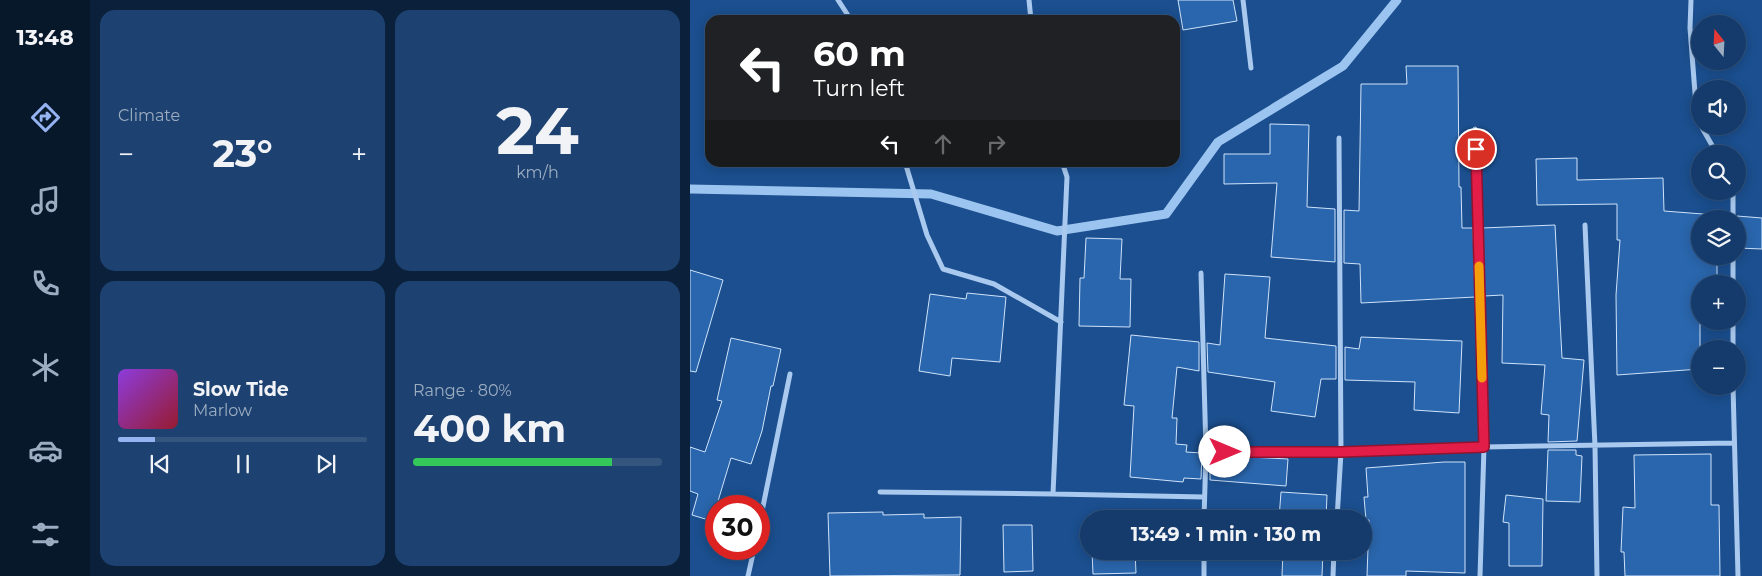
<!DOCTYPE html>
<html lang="en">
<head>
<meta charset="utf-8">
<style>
  body { margin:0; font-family:Montserrat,sans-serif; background:#1d4271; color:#f1f3f6; height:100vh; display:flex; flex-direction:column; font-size:19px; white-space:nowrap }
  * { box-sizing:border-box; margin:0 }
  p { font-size:16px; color:#9dadc1 }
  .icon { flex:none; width:28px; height:28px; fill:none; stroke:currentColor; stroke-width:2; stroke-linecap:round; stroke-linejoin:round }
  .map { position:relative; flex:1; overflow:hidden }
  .sheet { display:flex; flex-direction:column; gap:10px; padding:10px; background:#0b203b; width:600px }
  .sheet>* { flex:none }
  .top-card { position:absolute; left:15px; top:15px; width:475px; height:152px; border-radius:15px; box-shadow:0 2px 12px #0003,0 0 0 1px #33557e; background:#202124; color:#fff; overflow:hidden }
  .needle { width:32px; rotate:342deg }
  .tools { position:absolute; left:1001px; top:15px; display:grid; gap:10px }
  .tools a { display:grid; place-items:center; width:55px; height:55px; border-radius:50%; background:#143b6b; box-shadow:0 2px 12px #0003,0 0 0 1px #33557e; font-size:25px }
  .speed { position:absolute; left:15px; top:495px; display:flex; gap:10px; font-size:25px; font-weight:700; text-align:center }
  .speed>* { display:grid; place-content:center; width:65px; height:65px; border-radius:50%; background:#143b6b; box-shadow:0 2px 12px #0003,0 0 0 1px #33557e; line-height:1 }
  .speed .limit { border:8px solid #d22; background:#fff; color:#111 }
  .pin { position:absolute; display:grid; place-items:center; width:42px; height:42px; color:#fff; margin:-21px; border:2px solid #fff; border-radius:50%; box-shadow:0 1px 5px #0007 }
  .me { position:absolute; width:55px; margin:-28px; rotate:90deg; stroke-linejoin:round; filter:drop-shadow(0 0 4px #0008) }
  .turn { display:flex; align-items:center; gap:18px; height:105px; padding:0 25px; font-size:22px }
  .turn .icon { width:65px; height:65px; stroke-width:2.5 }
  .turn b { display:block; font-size:35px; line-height:42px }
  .lanes { display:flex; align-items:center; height:48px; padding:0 25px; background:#0003; justify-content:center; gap:25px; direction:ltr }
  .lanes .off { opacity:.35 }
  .big { font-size:38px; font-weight:700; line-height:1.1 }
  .sheet .tile { flex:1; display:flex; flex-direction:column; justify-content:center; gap:8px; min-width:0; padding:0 18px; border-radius:15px; background:#1d4271 }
  .sheet .dial { align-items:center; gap:0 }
  .dial b { font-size:65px; line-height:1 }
  .song { display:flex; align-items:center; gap:15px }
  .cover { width:60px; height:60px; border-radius:8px; background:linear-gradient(135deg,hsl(270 70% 55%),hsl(350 70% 35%)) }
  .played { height:5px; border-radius:2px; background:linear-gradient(90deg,#95b2f1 15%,#33557e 15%) }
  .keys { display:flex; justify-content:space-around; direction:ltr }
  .heat { display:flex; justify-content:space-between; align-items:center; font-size:28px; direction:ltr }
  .charge { height:8px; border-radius:4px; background:linear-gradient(90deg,#34c759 80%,#33557e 0) }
  .sheet .tiles { flex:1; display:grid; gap:10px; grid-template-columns:repeat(2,1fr) }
  .trip { position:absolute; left:390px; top:510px; width:292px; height:50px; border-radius:25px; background:#143b6b; box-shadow:0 2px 12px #0003,0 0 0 1px #33557e; font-weight:700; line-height:50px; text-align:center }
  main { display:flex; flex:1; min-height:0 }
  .menu { display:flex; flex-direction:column; width:90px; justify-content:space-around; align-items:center; background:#08182b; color:#9dadc1 }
  .menu .icon { width:35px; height:35px }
  .menu .selected { color:#95b2f1 }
  .menu b { font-size:22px; color:#f1f3f6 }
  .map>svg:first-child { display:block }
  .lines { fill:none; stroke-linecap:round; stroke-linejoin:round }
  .stream { stroke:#9cc4f0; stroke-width:9 }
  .building { fill:#2a66ad; stroke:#cfe3fa }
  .minor { stroke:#a9c9ee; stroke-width:5 }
  .route-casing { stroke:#92132f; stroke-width:12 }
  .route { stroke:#e11d48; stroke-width:9 }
  .slow { stroke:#f59e0b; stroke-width:9 }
</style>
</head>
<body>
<main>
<nav class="menu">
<b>13:48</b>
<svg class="icon selected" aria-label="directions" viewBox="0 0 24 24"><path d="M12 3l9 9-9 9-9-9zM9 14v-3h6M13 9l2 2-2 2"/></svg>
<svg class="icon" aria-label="music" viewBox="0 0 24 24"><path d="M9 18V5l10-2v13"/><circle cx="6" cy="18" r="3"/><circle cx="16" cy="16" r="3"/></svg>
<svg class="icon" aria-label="phone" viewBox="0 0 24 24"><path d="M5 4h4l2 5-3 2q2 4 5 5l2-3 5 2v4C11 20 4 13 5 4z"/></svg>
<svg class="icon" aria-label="climate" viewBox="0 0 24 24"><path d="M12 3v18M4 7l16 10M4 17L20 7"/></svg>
<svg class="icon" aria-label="car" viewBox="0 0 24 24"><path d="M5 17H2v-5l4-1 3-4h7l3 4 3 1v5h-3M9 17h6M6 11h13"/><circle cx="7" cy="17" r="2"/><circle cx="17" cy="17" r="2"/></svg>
<svg class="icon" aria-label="filters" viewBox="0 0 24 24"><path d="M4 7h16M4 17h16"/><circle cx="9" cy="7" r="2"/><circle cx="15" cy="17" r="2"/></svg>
</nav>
<section class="sheet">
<div class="tiles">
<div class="tile"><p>Climate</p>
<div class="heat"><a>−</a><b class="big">23°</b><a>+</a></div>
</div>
<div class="tile dial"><b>24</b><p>km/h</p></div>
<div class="tile">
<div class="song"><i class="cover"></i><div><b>Slow Tide</b><p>Marlow</p></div></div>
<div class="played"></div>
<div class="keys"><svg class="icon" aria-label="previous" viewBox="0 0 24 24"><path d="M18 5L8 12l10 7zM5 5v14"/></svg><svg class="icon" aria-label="pause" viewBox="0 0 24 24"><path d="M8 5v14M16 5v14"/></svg><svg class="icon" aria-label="next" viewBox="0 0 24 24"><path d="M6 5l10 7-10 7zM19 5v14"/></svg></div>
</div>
<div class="tile"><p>Range · 80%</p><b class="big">400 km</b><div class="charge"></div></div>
</div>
</section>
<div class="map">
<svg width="1072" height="576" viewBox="0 0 1072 576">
  <rect width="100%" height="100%" fill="#1b4f8f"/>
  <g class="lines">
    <path class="stream" d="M0 189 241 194 367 231 476 214 528 142 653 66 707 0"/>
  </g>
  <path class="building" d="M488 0H543L547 21 493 30Z
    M716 66H768L769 187H771L772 228H783L785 297 671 303 670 264 654 263V210L669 211 671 84H717Z
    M580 124 619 125 617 207 645 209V262L581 257 587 183 534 184V154H580Z
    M887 158V180L973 178 974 211 1039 216V219H1010V256H1027V284H1010V369L927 375 926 295 930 240H927V204L847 205 846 159Z
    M1047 216 1072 218V249L1048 248Z
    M865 225 872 358 894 360 887 441 858 442 859 415 851 414 855 365 812 363 813 295 794 296 792 228Z
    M396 238 432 239 430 279H441L440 327 389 326 390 278H394Z
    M0 270 33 280 6 372 0 371Z
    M535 274 580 277 575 338 646 346V379H631L625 417 581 411 585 382 518 372 517 343 530 345Z
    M277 293 316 297 310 362 262 358 260 376 229 371 240 294 276 299Z
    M441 335 509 342V371L487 367 482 418H487L486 444 497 445 496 452 512 453 511 479 494 478 493 482 440 477 444 406 434 405Z
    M671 337 772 341 769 413 724 410 725 382 655 380V347L669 349Z
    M41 338 91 349 83 386H81L72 431 61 464 41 458 22 521 2 515 8 494 0 491V447L15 452 32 401 27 400Z
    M858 450H886V455L892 456 890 502 856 501Z
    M1021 454V505H1029L1030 576H935L934 552H931L933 507 945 508 944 455Z
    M520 455 598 459 596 486 520 480Z
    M754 462H775V573L716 571V576H677L679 520H676L674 497H678L676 468Z
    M591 492 637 495 636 519H589Z
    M816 495 853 499 852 566H819V523L813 522Z
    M193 512V515L234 514V518L271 517 270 575 140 576 138 513Z
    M444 514V519H401V516Z
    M313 525H342L343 571 314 572Z
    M402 551H445L446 573 403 574Z
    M593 551H633L632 576H592Z"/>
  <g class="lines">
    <path class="minor" d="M148 0 161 20
      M339 0 341 20
      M553 0 561 68
      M1001 0 1000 28 1007 119 1010 125
      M1011 126 1027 154
      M785 129 794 447 790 576
      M215 162 237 235 253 269 304 284 371 322
      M1043 219V191
      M895 225 905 446 907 576
      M511 273 516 451 514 519
      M1043 284V256
      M1043 349V321
      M1043 386 1048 576
      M516 451 651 452 794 447 1043 443
      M190 492 363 494 377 177 372 162
      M363 494 514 497
      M647 519 651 452 649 138
      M69 526 100 374
      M514 551V576
      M58 576 64 549
      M643 576 644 551"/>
  </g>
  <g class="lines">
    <defs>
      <path id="route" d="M535 452H651L794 447 786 149"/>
    </defs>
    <use href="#route" class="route-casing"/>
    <use href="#route" class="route"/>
    <path class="slow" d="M789 266 792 378"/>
  </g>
</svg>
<div class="tools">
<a><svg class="needle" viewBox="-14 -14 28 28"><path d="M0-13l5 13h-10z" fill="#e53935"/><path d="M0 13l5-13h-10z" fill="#9dadc1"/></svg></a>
<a><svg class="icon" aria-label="sound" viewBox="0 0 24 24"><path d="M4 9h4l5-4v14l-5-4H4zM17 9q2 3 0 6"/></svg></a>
<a><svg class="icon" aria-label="search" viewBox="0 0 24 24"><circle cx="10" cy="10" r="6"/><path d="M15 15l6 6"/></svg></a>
<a><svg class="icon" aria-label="layers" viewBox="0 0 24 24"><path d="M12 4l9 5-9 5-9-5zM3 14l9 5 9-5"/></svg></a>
<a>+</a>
<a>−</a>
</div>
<div class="speed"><div class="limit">30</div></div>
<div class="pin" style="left:786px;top:149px;background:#d93025"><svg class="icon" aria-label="arrive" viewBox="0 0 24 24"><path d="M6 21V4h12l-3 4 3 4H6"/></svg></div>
<svg class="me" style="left:535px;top:452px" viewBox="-20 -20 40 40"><circle r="19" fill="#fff"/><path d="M0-13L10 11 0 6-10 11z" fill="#e11d48"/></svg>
<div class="trip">13:49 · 1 min · 130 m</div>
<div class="top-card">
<div class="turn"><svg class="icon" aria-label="left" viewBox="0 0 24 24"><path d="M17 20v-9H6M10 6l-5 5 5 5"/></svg><div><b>60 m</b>Turn left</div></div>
<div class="lanes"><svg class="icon" aria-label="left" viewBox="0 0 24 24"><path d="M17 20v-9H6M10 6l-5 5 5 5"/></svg><svg class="icon off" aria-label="ahead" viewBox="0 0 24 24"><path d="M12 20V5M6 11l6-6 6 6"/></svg><svg class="icon off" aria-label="right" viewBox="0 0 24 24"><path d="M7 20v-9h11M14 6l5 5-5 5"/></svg></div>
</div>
</div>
</main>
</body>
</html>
